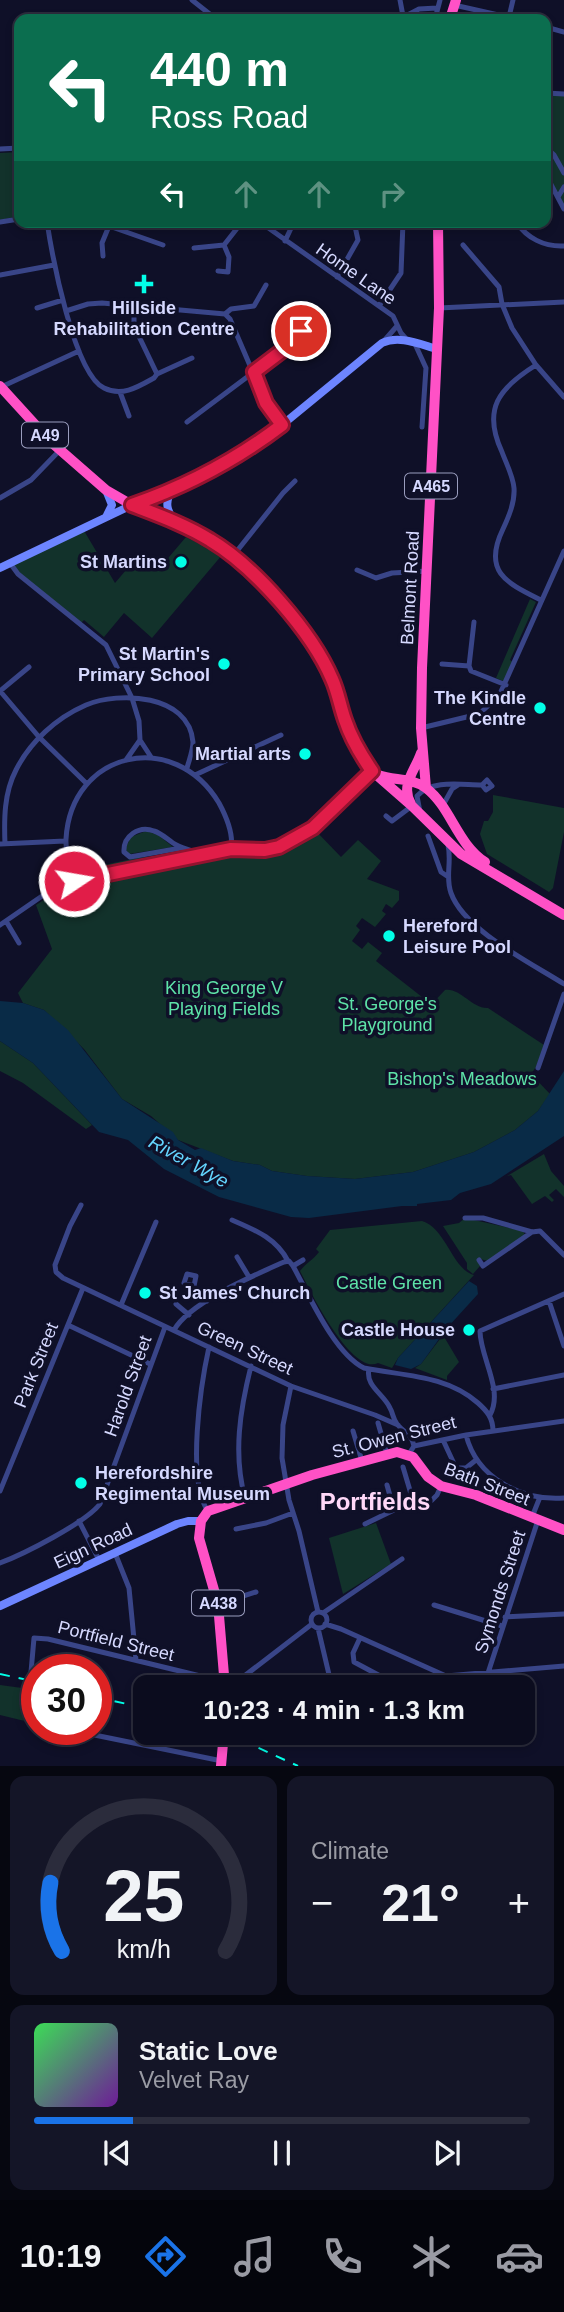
<!DOCTYPE html>
<html lang="en">
<head>
<meta charset="utf-8">
<style>
  body { margin:0; font-family:Arial,sans-serif; background:#141527; color:#f1f3f6; height:100vh; display:flex; flex-direction:column; font-size:26px; white-space:nowrap }
  * { box-sizing:border-box; margin:0 }
  p { font-size:23px; color:#9a9ba4 }
  .icon { flex:none; width:38px; height:38px; fill:none; stroke:currentColor; stroke-width:2; stroke-linecap:round; stroke-linejoin:round }
  .map { position:relative; height:1766px; overflow:hidden }
  .panel { display:flex; flex-direction:column; gap:10px; padding:10px; background:#060710; flex:1 }
  .panel>* { flex:none }
  .top-card { position:absolute; left:14px; top:14px; width:537px; height:214px; border-radius:14px; box-shadow:0 4px 10px #0003,0 0 0 2px #2b2c3c; background:#0b6e4f; color:#fff; overflow:hidden }
  .speed { position:absolute; left:21px; top:1654px; display:flex; gap:14px; font-size:35px; font-weight:700; text-align:center }
  .speed>* { display:grid; place-content:center; width:91px; height:91px; border-radius:50%; background:#0b0c1e; box-shadow:0 4px 10px #0003,0 0 0 2px #2b2c3c; line-height:1 }
  .speed .limit { border:10px solid #d22; background:#fff; color:#111 }
  .pin { position:absolute; display:grid; place-items:center; width:60px; height:60px; color:#fff; margin:-30px; border:4px solid #fff; border-radius:50%; box-shadow:0 2px 7px #0007 }
  .me { position:absolute; width:77px; margin:-38px; rotate:78deg; stroke-linejoin:round; filter:drop-shadow(0 0 5px #0008) }
  .turn { display:flex; align-items:center; gap:24px; height:147px; padding:0 21px; font-size:32px }
  .turn .icon { width:91px; height:91px; stroke-width:2.5 }
  .turn b { display:block; font-size:49px; line-height:60px }
  .lanes { display:flex; align-items:center; height:66px; padding:0 21px; background:#0003; justify-content:center; gap:35px; direction:ltr }
  .lanes .off { opacity:.35 }
  .big { font-size:52px; font-weight:700; line-height:1.1 }
  .panel .tile { flex:1; display:flex; flex-direction:column; justify-content:center; gap:10px; min-width:0; padding:0 24px; border-radius:14px; background:#141527 }
  .panel .dial { align-items:center; gap:0 }
  .dial svg { height:182px; overflow:visible; fill:none; stroke:#2b2c3c; stroke-width:7; stroke-linecap:round; text-anchor:middle }
  .dial text { fill:#f1f3f6; stroke:none }
  .song { display:flex; align-items:center; gap:21px }
  .cover { width:84px; height:84px; border-radius:10px; background:linear-gradient(135deg,hsl(130 70% 55%),hsl(280 70% 35%)) }
  .played { height:7px; border-radius:4px; background:linear-gradient(90deg,#1a73e8 20%,#2b2c3c 20%) }
  .keys { display:flex; justify-content:space-around; direction:ltr }
  .heat { display:flex; justify-content:space-between; align-items:center; font-size:38px; direction:ltr }
  .panel .tiles { flex:1; display:grid; gap:10px; grid-template-columns:1fr 1fr }
  .tile:last-child { grid-column:span 2 }
  .trip { position:absolute; left:133px; top:1675px; width:402px; height:70px; border-radius:14px; background:#0b0c1e; box-shadow:0 4px 10px #0003,0 0 0 2px #2b2c3c; font-weight:700; line-height:70px; text-align:center }
  .dock { display:flex; height:112px; justify-content:space-around; align-items:center; background:#04050c; color:#9a9ba4 }
  .dock .icon { width:49px; height:49px }
  .dock .selected { color:#1a73e8 }
  .dock b { font-size:32px; color:#f1f3f6 }
  .map>svg:first-child { display:block }
  .green { fill:#12322b }
  .water { fill:#092b47 }
  .lines { fill:none; stroke-linecap:round; stroke-linejoin:round }
  .street { stroke:#394588; stroke-width:5 }
  .secondary { stroke:#6d85ff; stroke-width:8 }
  .highway { stroke:#ff51c6; stroke-width:10 }
  .rail { stroke:#02ffe7; stroke-width:2; stroke-dasharray:10 9; stroke-linecap:butt }
  .route-casing { stroke:#92132f; stroke-width:18 }
  .route { stroke:#e11d48; stroke-width:12 }
  .poi-dot { fill:#02ffe7; stroke:#0f1028; stroke-width:2.5 }
  .labels { text-anchor:middle; stroke-width:7; stroke-linejoin:round; paint-order:stroke }
  .shield { fill:#0f1028; stroke:#9a9dbe; stroke-width:2 }
  .shield-label { font-size:16px; font-weight:bold; fill:#d6d9ff }
  .street-label { font-size:18px; fill:#d6d9ff; stroke:#0f1028 }
  .poi-label { font-size:18px; font-weight:bold; fill:#d6d9ff; stroke:#0f1028; text-anchor:end }
  .park-label { font-size:18px; fill:#5ee3a8; stroke:#0f1028 }
  .water-label { font-size:19px; font-style:italic; fill:#64d5ff; stroke:#0f1028 }
  .district-label { font-size:24px; font-weight:bold; fill:#ffd8f8; stroke:#0f1028 }
</style>
</head>
<body>
<div class="map">
<svg width="564" height="1766" viewBox="0 0 564 1766">
  <rect width="100%" height="100%" fill="#0f1028"/>
  <path class="green" d="M546 95H564V209L546 175Z
    M19 152V216L0 220V153Z
    M83 529 115 583 132 563 140 559 158 570 186 537 222 555 152 638 124 613 104 637 84 620 81 623 19 574 9 563Z
    M530 599 536 602 510 660 513 662 505 682 496 678Z
    M493 795 564 808V832L553 888 549 892 487 854 480 834 484 821H488L493 812Z
    M313 828 341 857 358 840 381 861 367 879 399 891V900L392 908 386 904 382 911 386 914 375 927 362 918 356 926 360 930 352 941 362 949 368 942 382 953 376 961 431 1004 429 1007 445 990C461 988 472 1009 488 1008L544 1045 536 1067 531 1074 550 1094 538 1111 515 1130 474 1152 413 1172 355 1179 307 1176 272 1171 260 1165 233 1161 178 1140 151 1116 122 1099 84 1049 44 1010 23 1003 18 993 52 949 36 905C69 882 114 876 153 869 191 862 227 856 265 854V850L279 847Z
    M146 831 158 835 173 847 129 854 125 849 131 837Z
    M187 853 188 855 182 857 81 877 76 865 97 863 99 866 137 858Z
    M0 1041 33 1063 92 1125 86 1129 23 1083 0 1071Z
    M544 1154 551 1171 564 1186V1197L556 1189 549 1195 554 1200 552 1202 545 1196 532 1204 511 1175 507 1176Z
    M465 1218 523 1231 525 1235 488 1261 480 1259V1266L473 1274 467 1269V1263L443 1226 459 1223Z
    M422 1221C446 1228 452 1269 474 1275L398 1358 392 1368 378 1363C352 1376 310 1291 300 1271 306 1263 313 1260 319 1252L316 1249 330 1230Z
    M443 1335 459 1362 447 1376V1380L415 1368 421 1364Z
    M376 1523 391 1564 343 1594 329 1538Z
    M0 1685 37 1690V1724L0 1715Z"/>
  <path class="water" d="M0 1001 23 1003 44 1010 68 1030 122 1099 173 1132 178 1140 195 1150 201 1148 233 1161 260 1165 272 1171 307 1176 355 1179 413 1172 474 1152 515 1130 538 1111 564 1071V1136L491 1184 460 1193 451 1200 417 1204V1206H402L309 1218 291 1217 219 1197 164 1169 128 1140 99 1132 33 1063 0 1041Z
    M469 1281 477 1286 478 1294 447 1328 421 1364 411 1369 395 1365 398 1358Z"/>
  <g class="lines">
    <path class="street" d="M192 0 216 19
      M400 0 403 16
      M454 5 517 19
      M509 17 513 0
      M400 19 419 9 437 8
      M435 19 440 0
      M546 27 564 32
      M546 93 564 94
      M546 148 554 155 564 173
      M0 149 19 148
      M546 175 564 209
      M558 197 564 187
      M0 222 19 219
      M47 222C52 255 74 374 104 388 122 397 138 387 154 378L157 374 134 326V307
      M107 222 109 226 163 245
      M260 222 393 316 401 333 408 341
      M516 222C527 238 544 247 564 246
      M285 241 294 222
      M463 245 499 287 502 304 512 328 536 365 564 397
      M194 248 224 245 242 222
      M103 256 102 243 109 226
      M218 271 228 272 229 257 224 245
      M0 275 54 265
      M337 277 358 240 354 222
      M379 306 401 273 403 222
      M37 308 63 300
      M439 308 564 302
      M66 311 88 304 102 303 225 314
      M225 314 230 319 266 403 282 425
      M225 314 231 309 254 306 266 285
      M383 342 397 326
      M415 344 426 368 422 427
      M536 365C499 388 482 409 502 452 506 463 513 476 514 488 515 502 509 516 503 529 482 572 507 583 541 600
      M157 374 192 358
      M1 387 79 351
      M120 392 129 416
      M187 422 299 338 301 331
      M0 498 31 480 60 450
      M233 556 283 493 295 481
      M10 563 18 574 106 645 132 698 139 721 140 740 151 757
      M357 570 376 578 392 573 428 571
      M474 622 469 666 471 671 506 685
      M442 664 469 666
      M0 691 39 737 86 783
      M0 691 29 667
      M421 728 479 714 499 696 564 551
      M126 760 140 740
      M195 775 281 735
      M442 807 452 789 458 785
      M420 812 417 796C433 779 461 785 482 785L487 780 492 786 486 790 482 785
      M386 816 392 821 412 806
      M428 836 441 872 447 876
      M0 844 65 841
      M5 844C4 819 4 793 16 770 30 742 56 718 86 705 119 691 189 694 193 742 193 751 189 760 187 768
      M448 845C452 862 445 877 451 893 464 930 531 963 564 984
      M181 848 130 857 124 852C123 836 139 825 154 831 161 833 167 839 173 843 179 847 187 849 194 852L195 857
      M74 881C71 868 65 852 66 839 71 751 174 728 219 803 226 816 234 833 231 849
      M6 921 19 943
      M0 925 45 894 74 881 231 849 265 850 279 847 313 828 372 771
      M538 1068 564 994
      M81 1205 70 1226 55 1265 56 1272 63 1278 291 1386 375 1415 398 1425
      M465 1218H483L532 1232 540 1231 564 1255
      M232 1220C255 1230 276 1238 288 1261
      M237 1257 249 1277
      M479 1260 483 1266 532 1232
      M293 1266C309 1295 334 1353 364 1368 404 1376 446 1375 478 1403 487 1411 493 1418 493 1431
      M293 1266 303 1260
      M194 1286 196 1276 187 1274 184 1283 194 1286 207 1301
      M549 1301 564 1346
      M176 1304 189 1315
      M121 1305 156 1222
      M68 1325 150 1364
      M174 1330C190 1302 255 1275 284 1262L289 1261 293 1266
      M369 1369C365 1386 384 1394 390 1408 393 1413 393 1419 397 1424 404 1433 412 1434 414 1446
      M291 1386 283 1425 282 1458 289 1500 299 1531 318 1612
      M493 1389 564 1375
      M490 1415C504 1390 480 1357 480 1331L564 1294
      M378 1423 387 1454
      M353 1431 362 1461
      M466 1435C477 1478 521 1501 564 1498
      M443 1440 456 1468H466L476 1460
      M409 1454 414 1446 466 1435 564 1421
      M403 1467 414 1504
      M387 1485 394 1510
      M0 1491 83 1288
      M245 1498C233 1454 240 1410 251 1366
      M208 1511C186 1481 201 1383 209 1347
      M532 1517 540 1497
      M79 1521 99 1560
      M365 1524 394 1510 432 1500 437 1495 441 1486
      M236 1529 266 1523 293 1513
      M115 1553 129 1588 136 1660
      M0 1563C24 1554 85 1523 100 1504L165 1327
      M218 1604 256 1592
      M434 1605 502 1626
      M311 1620a8 8 0 1 1 16 0a8 8 0 1 1-16 0Z
      M323 1613 402 1559
      M505 1617 564 1614
      M325 1624 341 1629 446 1676 564 1666
      M318 1628 331 1683
      M360 1638 353 1653 354 1662 384 1678 386 1687
      M31 1672 34 1638 48 1639 225 1682
      M488 1673 538 1520
      M230 1687 312 1624
      M36 1723 37 1724
      M65 1729 222 1761"/>
    <path class="secondary" d="M106 490 112 505 107 515
      M172 490C164 503 167 510 175 523
      M0 568 132 505 178 488 239 456 282 425 382 343C399 335 419 344 437 349
      M0 1606 177 1524 188 1521H201"/>
    <path class="highway" d="M450 19 456 0
      M0 386 51 442 106 490 132 505 209 539 251 573 291 615 326 666 336 690 346 722 360 752 372 771 412 806 461 854 564 915
      M378 775C394 781 411 777 426 788 451 807 457 844 485 862
      M426 788 421 728 422 668 439 308 438 222
      M411 804C400 785 415 771 421 753
      M225 1687 218 1604 199 1538 201 1521 208 1511 214 1509 312 1475 397 1452 413 1457 428 1477 441 1486 476 1495 564 1530
      M221 1766 224 1732"/>
    <path class="rail" d="M0 1674 37 1682
      M96 1697 145 1708
      M224 1732 298 1766"/>
  </g>
  <g class="lines">
    <defs>
      <path id="route" d="M74 881 231 849 265 850 279 847 313 828 372 771C361 755 351 738 345 720 340 706 338 692 332 679 312 632 254 566 210 540 186 525 158 515 132 505 187 486 236 460 282 425L266 403 254 372 299 338 301 331"/>
    </defs>
    <use href="#route" class="route-casing"/>
    <use href="#route" class="route"/>
  </g>
  <g class="poi-dot">
    <path d="M140.5 273.5h7v7h7v7h-7v7h-7v-7h-7v-7h7z"/>
    <circle cx="181" cy="562" r="7"/>
    <circle cx="224" cy="664" r="7"/>
    <circle cx="540" cy="708" r="7"/>
    <circle cx="305" cy="754" r="7"/>
    <circle cx="389" cy="936" r="7"/>
    <circle cx="145" cy="1293" r="7"/>
    <circle cx="469" cy="1330" r="7"/>
    <circle cx="81" cy="1483" r="7"/>
  </g>
  <g class="labels">
    <g class="shield">
      <rect x="22" y="422.5" width="46" height="25" rx="5"/>
      <rect x="405" y="473.5" width="52" height="25" rx="5"/>
      <rect x="192" y="1590.5" width="52" height="25" rx="5"/>
    </g>
    <g class="shield-label">
      <text x="45" y="441">A49</text>
      <text x="431" y="492">A465</text>
      <text x="218" y="1609">A438</text>
    </g>
    <g class="street-label">
      <text transform="translate(356 274) rotate(35)" y="6">Home Lane</text>
      <text transform="translate(410 588) rotate(-87)" y="6">Belmont Road</text>
      <text transform="translate(245 1348) rotate(25)" y="6">Green Street</text>
      <text transform="translate(36 1365) rotate(-68)" y="6">Park Street</text>
      <text transform="translate(128 1386) rotate(-70)" y="6">Harold Street</text>
      <text transform="translate(394 1437) rotate(-14)" y="6">St. Owen Street</text>
      <text transform="translate(487 1484) rotate(21)" y="6">Bath Street</text>
      <text transform="translate(93 1546) rotate(-25)" y="6">Eign Road</text>
      <text transform="translate(500 1592) rotate(-72)" y="6">Symonds Street</text>
      <text transform="translate(116 1641) rotate(14)" y="6">Portfield Street</text>
    </g>
    <g class="poi-label">
      <text x="144" y="314" text-anchor="middle">Hillside<tspan x="144" dy="21">Rehabilitation Centre</tspan></text>
      <text x="167" y="568">St Martins</text>
      <text x="210" y="660">St Martin's<tspan x="210" dy="21">Primary School</tspan></text>
      <text x="526" y="704">The Kindle<tspan x="526" dy="21">Centre</tspan></text>
      <text x="291" y="760">Martial arts</text>
      <text x="403" y="932" text-anchor="start">Hereford<tspan x="403" dy="21">Leisure Pool</tspan></text>
      <text x="159" y="1299" text-anchor="start">St James' Church</text>
      <text x="455" y="1336">Castle House</text>
      <text x="95" y="1479" text-anchor="start">Herefordshire<tspan x="95" dy="21">Regimental Museum</tspan></text>
    </g>
    <g class="park-label">
      <text x="224" y="994">King George V<tspan x="224" dy="21">Playing Fields</tspan></text>
      <text x="387" y="1010">St. George's<tspan x="387" dy="21">Playground</tspan></text>
      <text x="462" y="1085">Bishop's Meadows</text>
      <text x="389" y="1289">Castle Green</text>
    </g>
    <g class="water-label">
      <text transform="translate(189 1161) rotate(29)" y="7">River Wye</text>
    </g>
    <g class="district-label">
      <text x="375" y="1510">Portfields</text>
    </g>
  </g>
</svg>
<div class="speed"><div class="limit">30</div></div>
<div class="pin" style="left:301px;top:331px;background:#d93025"><svg class="icon" aria-label="arrive" viewBox="0 0 24 24"><path d="M6 21V4h12l-3 4 3 4H6"/></svg></div>
<svg class="me" style="left:74px;top:881px" viewBox="-20 -20 40 40"><circle r="17" fill="#e11d48" stroke="#fff" stroke-width="3"/><path d="M0-11L8 9 0 5-8 9z" fill="#fff"/></svg>
<div class="trip">10:23 · 4 min · 1.3 km</div>
<div class="top-card">
<div class="turn"><svg class="icon" aria-label="left" viewBox="0 0 24 24"><path d="M17 20v-9H6M10 6l-5 5 5 5"/></svg><div><b>440 m</b>Ross Road</div></div>
<div class="lanes"><svg class="icon" aria-label="left" viewBox="0 0 24 24"><path d="M17 20v-9H6M10 6l-5 5 5 5"/></svg><svg class="icon off" aria-label="ahead" viewBox="0 0 24 24"><path d="M12 20V5M6 11l6-6 6 6"/></svg><svg class="icon off" aria-label="ahead" viewBox="0 0 24 24"><path d="M12 20V5M6 11l6-6 6 6"/></svg><svg class="icon off" aria-label="right" viewBox="0 0 24 24"><path d="M7 20v-9h11M14 6l5 5-5 5"/></svg></div>
</div>
</div>
<section class="panel">
<div class="tiles">
<div class="tile dial"><svg viewBox="0 0 100 80">
<path d="M14 69A42 42 0 1 1 86 69"/>
<path d="M14 69A42 42 0 0 1 9 39" stroke="#1a73e8"/>
<text x="50" y="56" font-size="32" font-weight="700">25</text>
<text x="50" y="72" font-size="11">km/h</text>
</svg></div>
<div class="tile"><p>Climate</p>
<div class="heat"><a>−</a><b class="big">21°</b><a>+</a></div>
</div>
<div class="tile">
<div class="song"><i class="cover"></i><div><b>Static Love</b><p>Velvet Ray</p></div></div>
<div class="played"></div>
<div class="keys"><svg class="icon" aria-label="previous" viewBox="0 0 24 24"><path d="M18 5L8 12l10 7zM5 5v14"/></svg><svg class="icon" aria-label="pause" viewBox="0 0 24 24"><path d="M8 5v14M16 5v14"/></svg><svg class="icon" aria-label="next" viewBox="0 0 24 24"><path d="M6 5l10 7-10 7zM19 5v14"/></svg></div>
</div>
</div>
</section>
<nav class="dock">
<b>10:19</b>
<svg class="icon selected" aria-label="directions" viewBox="0 0 24 24"><path d="M12 3l9 9-9 9-9-9zM9 14v-3h6M13 9l2 2-2 2"/></svg>
<svg class="icon" aria-label="music" viewBox="0 0 24 24"><path d="M9 18V5l10-2v13"/><circle cx="6" cy="18" r="3"/><circle cx="16" cy="16" r="3"/></svg>
<svg class="icon" aria-label="phone" viewBox="0 0 24 24"><path d="M5 4h4l2 5-3 2q2 4 5 5l2-3 5 2v4C11 20 4 13 5 4z"/></svg>
<svg class="icon" aria-label="climate" viewBox="0 0 24 24"><path d="M12 3v18M4 7l16 10M4 17L20 7"/></svg>
<svg class="icon" aria-label="car" viewBox="0 0 24 24"><path d="M5 17H2v-5l4-1 3-4h7l3 4 3 1v5h-3M9 17h6M6 11h13"/><circle cx="7" cy="17" r="2"/><circle cx="17" cy="17" r="2"/></svg>
</nav>
</body>
</html>
